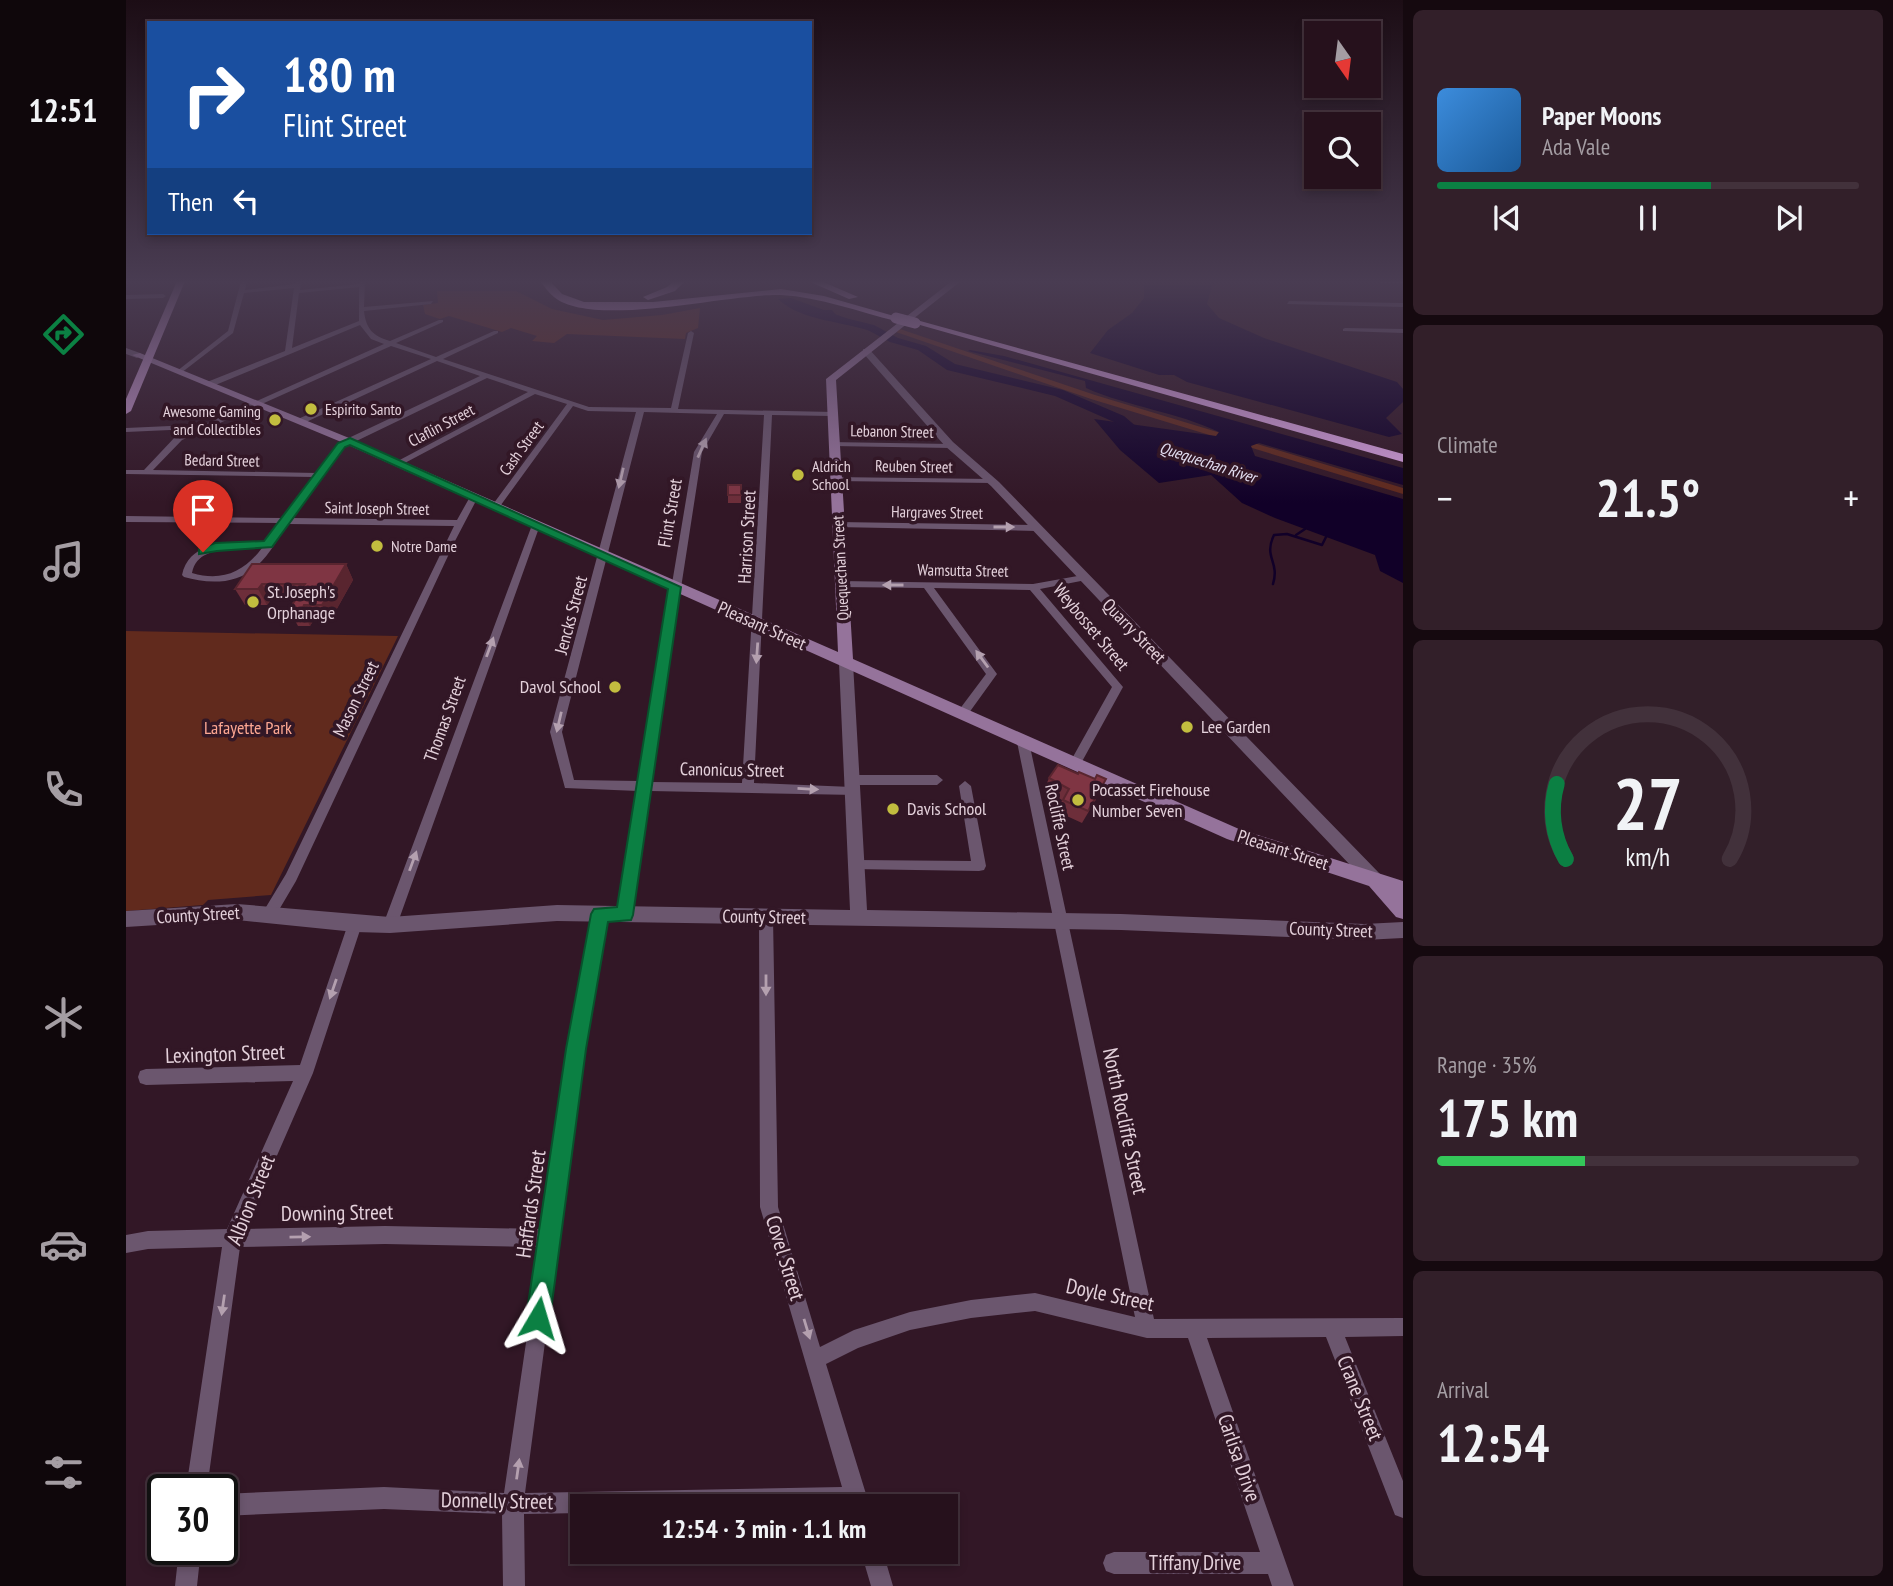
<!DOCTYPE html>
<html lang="en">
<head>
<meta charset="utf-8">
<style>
  body { margin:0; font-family:"PT Sans Narrow",sans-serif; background:#321f29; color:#f1f3f6; height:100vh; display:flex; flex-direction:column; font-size:26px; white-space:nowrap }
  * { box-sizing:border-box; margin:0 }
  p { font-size:23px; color:#a49da3 }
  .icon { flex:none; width:38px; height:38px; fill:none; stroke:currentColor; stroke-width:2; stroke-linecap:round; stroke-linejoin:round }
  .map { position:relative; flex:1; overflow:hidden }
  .panel { display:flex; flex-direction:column; gap:10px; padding:10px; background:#15090f; width:490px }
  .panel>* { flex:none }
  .top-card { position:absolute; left:21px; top:21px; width:665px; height:214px; border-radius:0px; box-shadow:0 4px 10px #0003,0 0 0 2px #42313b; background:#1a4fa0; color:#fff; overflow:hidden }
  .needle { width:46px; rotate:166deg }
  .tools { position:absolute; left:1178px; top:21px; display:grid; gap:14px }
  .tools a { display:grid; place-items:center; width:77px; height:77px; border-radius:0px; background:#26111c; box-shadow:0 4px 10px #0003,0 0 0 2px #42313b; font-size:35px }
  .speed { position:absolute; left:21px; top:1474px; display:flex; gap:14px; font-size:35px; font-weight:700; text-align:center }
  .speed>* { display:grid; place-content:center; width:91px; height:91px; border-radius:50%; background:#26111c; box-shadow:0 4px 10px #0003,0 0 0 2px #42313b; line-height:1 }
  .speed .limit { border:4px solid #111; border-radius:10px; background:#fff; color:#111 }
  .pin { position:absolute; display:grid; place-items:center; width:60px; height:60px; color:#fff; margin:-72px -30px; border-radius:50% 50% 50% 0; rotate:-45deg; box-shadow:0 0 7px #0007 }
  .pin .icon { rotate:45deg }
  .me { position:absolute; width:77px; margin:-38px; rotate:7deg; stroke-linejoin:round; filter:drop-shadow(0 0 5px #0008) }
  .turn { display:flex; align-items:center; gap:24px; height:147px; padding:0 21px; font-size:32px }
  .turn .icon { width:91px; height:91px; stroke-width:2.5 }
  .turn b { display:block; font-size:49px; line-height:60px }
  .then { display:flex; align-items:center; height:66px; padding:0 21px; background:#0003; gap:14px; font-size:26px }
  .big { font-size:52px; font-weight:700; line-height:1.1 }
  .panel .widget { flex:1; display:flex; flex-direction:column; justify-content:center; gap:10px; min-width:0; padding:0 24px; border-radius:10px; background:#321f29 }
  .panel .dial { align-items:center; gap:0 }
  .dial svg { height:182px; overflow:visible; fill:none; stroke:#42313b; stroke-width:7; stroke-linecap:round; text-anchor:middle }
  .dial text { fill:#f1f3f6; stroke:none }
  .song { display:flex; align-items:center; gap:21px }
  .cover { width:84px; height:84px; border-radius:10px; background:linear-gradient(135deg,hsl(210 70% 55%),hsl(210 70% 35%)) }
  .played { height:7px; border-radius:4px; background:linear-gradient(90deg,#0b8043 65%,#42313b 65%) }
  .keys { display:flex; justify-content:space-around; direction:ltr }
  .heat { display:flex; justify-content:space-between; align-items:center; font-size:38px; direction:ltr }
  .charge { height:10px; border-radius:5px; background:linear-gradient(90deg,#34c759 35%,#42313b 0) }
  .trip { position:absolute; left:444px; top:1494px; width:388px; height:70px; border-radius:0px; background:#26111c; box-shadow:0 4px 10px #0003,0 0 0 2px #42313b; font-weight:700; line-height:70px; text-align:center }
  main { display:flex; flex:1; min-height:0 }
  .tabs { display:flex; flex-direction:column; width:126px; justify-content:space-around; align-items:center; background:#0f070b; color:#a49da3 }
  .tabs .icon { width:49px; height:49px }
  .tabs .current { color:#0b8043 }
  .tabs b { font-size:32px; color:#f1f3f6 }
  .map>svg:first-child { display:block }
  .green { fill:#612a1d }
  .water { fill:#110028 }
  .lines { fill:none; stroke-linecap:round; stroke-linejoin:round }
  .stream { stroke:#110028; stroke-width:2.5 }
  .river { fill:#110028; fill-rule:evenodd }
  .minor { fill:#6b566e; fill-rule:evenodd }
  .tertiary { fill:#6b566e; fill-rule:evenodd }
  .secondary { fill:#95739b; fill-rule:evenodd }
  .primary { fill:#b68abd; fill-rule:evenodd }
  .motorway { fill:#d39edc; fill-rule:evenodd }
  .motorway-bridge { stroke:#d39edc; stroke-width:11 }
  .wall { fill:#6d2e3a }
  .shaded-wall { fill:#59252f }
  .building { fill:#7f3543; stroke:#59252f; stroke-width:2 }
  .oneway { fill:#b4a0af }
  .route { fill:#0b8043; stroke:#07532c; stroke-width:2 }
  .poi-dot { fill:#c2bd3f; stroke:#321726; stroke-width:2.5 }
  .labels { text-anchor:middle; stroke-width:7; stroke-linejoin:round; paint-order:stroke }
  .far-poi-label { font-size:16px; fill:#e4d1db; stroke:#321726; text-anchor:start }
  .far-street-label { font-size:16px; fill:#e4d1db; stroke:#321726 }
  .far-water-label { font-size:16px; font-style:italic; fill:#e3def1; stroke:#321726 }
  .street-label { font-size:18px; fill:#e4d1db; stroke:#321726 }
  .poi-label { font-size:18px; fill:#e4d1db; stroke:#321726; text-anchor:start }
  .park-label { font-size:18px; fill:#fda792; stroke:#321726 }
  .near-street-label { font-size:21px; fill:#e4d1db; stroke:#321726 }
</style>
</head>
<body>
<main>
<nav class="tabs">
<b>12:51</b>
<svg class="icon current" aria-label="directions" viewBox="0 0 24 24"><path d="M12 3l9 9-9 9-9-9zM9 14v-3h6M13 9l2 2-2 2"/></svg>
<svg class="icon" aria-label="music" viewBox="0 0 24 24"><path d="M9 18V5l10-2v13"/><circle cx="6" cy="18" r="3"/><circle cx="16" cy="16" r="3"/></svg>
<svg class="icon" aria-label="phone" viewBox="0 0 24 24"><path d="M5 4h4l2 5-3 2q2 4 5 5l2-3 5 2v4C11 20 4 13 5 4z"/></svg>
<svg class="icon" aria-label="climate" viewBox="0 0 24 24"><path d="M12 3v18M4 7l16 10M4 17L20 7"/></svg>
<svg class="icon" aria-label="car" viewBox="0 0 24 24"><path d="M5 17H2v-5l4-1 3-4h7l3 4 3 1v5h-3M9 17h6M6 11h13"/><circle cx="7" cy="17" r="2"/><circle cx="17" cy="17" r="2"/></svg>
<svg class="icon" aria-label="filters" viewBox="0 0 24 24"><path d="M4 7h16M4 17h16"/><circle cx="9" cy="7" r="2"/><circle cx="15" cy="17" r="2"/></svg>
</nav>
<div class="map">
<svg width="1277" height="1586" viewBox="0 0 1277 1586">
  <rect width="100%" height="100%" fill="#321726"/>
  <path class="green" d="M311 291H390L426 309 477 320 536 315 574 308 572 328 560 333 559 339 441 334 428 343 406 341 411 336 385 328 376 332 323 316 314 319 299 314 297 305 312 303Z
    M774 329 969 395 1277 488V494L965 399 770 332Z
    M0 631 272 636 145 895 82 900 77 905 0 911Z"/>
  <path class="water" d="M1018 281H1090L1086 286 1081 304 1093 318 1138 338 1271 382 1277 389V402L1260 418 1276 434 1263 437 1061 382 1048 375H1033L964 353 982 330 1006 313 1018 298Z
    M665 298 755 331 750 333C720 321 676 322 652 299Z
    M844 350 878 356 1277 468V485L1133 443 1125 446 1129 456 1277 499V583L1254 571 1249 555 1149 518 1116 503 1085 475 1033 483 994 450 968 419 1090 436 1093 432C1051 412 1003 407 960 388L959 381 842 351Z"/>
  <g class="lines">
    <path class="stream" d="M1170 535 1179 529
      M1147 584C1154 561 1137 558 1148 535L1161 534 1196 545 1200 537"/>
    <path class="river" d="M698 310H706L711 316 748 325 772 338 800 346 829 364 937 390 998 416 1026 440 1024 443H1014L988 422 929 396 821 370 792 350 764 342 740 329 703 320 697 312Z"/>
    <path class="minor" d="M115 281H121L119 290 169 284V281H175L174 290 233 284V281H239L238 307 307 301 305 304 238 311C240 329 247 336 264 341L313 320H317V322L270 343 310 357 368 331H372V333L317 359 463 407 545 408 562 333 565 331 568 333 552 409 708 412 709 414 705 416 646 415 628 783 726 787 730 789 732 792 730 795 524 791 505 915 503 919 498 921 493 919 491 915 512 791 439 788 424 732 510 412 462 411 447 406 372 509 369 510 365 507 441 404 409 394 275 465 268 463 402 392 361 378 218 447 166 518 331 520 345 495 352 497 329 541 170 881 147 920 142 922 137 920 135 916 137 912 160 874 328 526 162 524C153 537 144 554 132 565 112 585 82 584 58 577L56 575C64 538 110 542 139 542L153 523 0 522V516L157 518 187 477 0 474V470H18L50 436 59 432 44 430 0 432V428L44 426 68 429 258 344 245 339 234 325 87 386H81V382L159 351 168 288 118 293 107 333 55 373H51V371L102 331ZM233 287V321L166 348 173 293ZM265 346 305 359 172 419V423H178L311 361 354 376 212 443 191 473 27 470 56 440ZM518 412 591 414 568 452 513 781 448 780 436 732ZM598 414 638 415 616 783 525 782 576 452ZM106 548H136C118 572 96 582 66 573 70 553 88 551 106 548Z
      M1251 281H1277V283H1254Z
      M0 295 37 294 40 296 37 298 0 299Z
      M1163 301 1277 303V307L1161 304Z
      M1219 328 1277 329V333L1217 331V329Z
      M704 442 825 444 829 446 825 448 707 446H704Z
      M706 477 866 479 870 481 866 483 709 481H706Z
      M410 522 414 525 271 925 269 929 264 931 259 929 257 925 406 525Z
      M712 522 911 525 915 528 911 531 709 527V523Z
      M957 575 962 578 960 580 914 589 997 687 953 767 949 768 943 764 986 687 904 590 808 588 871 674 840 717 836 718 830 714 860 674 798 588 715 587 710 584 715 581 907 584Z
      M897 738 903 742 1028 1319 1277 1318V1336L1219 1337 1277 1481V1518L1269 1515 1200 1337 1081 1338 1168 1586H1146L1142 1574H988L980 1571 977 1563 980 1555 988 1552H1134L1062 1338H1021L909 1311 845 1318 784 1330 732 1348 700 1364 744 1507H457V1513L398 1514 399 1586H377L376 1514 258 1509 96 1516V1494L258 1487 378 1493 414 1247 259 1244 114 1247 81 1489H60L96 1247 22 1249 0 1253V1235L22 1231 101 1229 167 1081 20 1085 14 1083 12 1077 14 1071 20 1069 174 1065 222 924 224 920 229 918 234 920 236 924 187 1073 119 1229 259 1226 416 1229 442 1049 467 914 469 910 474 908 479 910 481 914 458 1049 399 1493 716 1487 634 1207 633 917 635 913 640 911 645 913 647 917 652 1207 694 1347 728 1330 784 1312 845 1300 909 1293 1009 1317 891 742Z
      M726 775H811L817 780 811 785H726L720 780Z
      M839 781 845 786 860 866 858 870 853 871 725 869 723 865 725 861 730 860 845 861 833 786Z
      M53 1549H75L71 1586H49Z
      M735 1552H757L767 1586H745Z"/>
    <path class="tertiary" d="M0 348 14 353 15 355 11 358 0 354Z
      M737 349H743L827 442 873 482 1255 875 1258 880 1255 885 1249 887 1243 885 865 486 819 446 737 353Z
      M720 658 727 663 741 910 995 914 1238 924 1277 922V938L1238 940 995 930 431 921 264 933 229 932 111 920 0 927V911L111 904 264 917 431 905 724 910 713 663Z"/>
    <path class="secondary" d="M826 281H835L710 380 727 659 1113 829 1277 881V919L1270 917 1243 886 1101 839 220 444 6 355 14 353 228 440 712 652 700 379Z"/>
    <path class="primary" d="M51 281H59L5 411 0 414V399Z"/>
    <path class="motorway" d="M414 281H424L436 294 458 302H527L655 289 698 296 775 318 770 321C733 312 694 297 655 295 604 293 467 329 428 297 423 293 418 286 414 281Z
      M548 281H559L549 291 522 300 517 297 541 287Z
      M682 281H695L732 297 723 299Z
      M787 319 1277 454V462L787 323Z"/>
    <path class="motorway-bridge" d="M770 318 789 323"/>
  </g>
  <path class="wall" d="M602 485H615V503H602Z
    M220 564 227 580 204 621H187L184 626H172L163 610 169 600H145L141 605H119L109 589Z
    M923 778 975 791 956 823 932 812 936 800 918 790Z"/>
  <path class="shaded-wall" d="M220 564 227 580 204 621 196 605Z
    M136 584 145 600 141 605 132 589Z
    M178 605 187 621 184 626 176 610Z"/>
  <path class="building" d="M602 485H615V495H602Z
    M126 564H220L196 605H178L176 610H163L179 584H136L132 589H109Z
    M932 765 952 774 953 772 969 779 971 775 980 779 962 811 937 800 943 789 923 778Z"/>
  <defs><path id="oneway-solid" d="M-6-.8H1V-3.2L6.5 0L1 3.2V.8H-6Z" transform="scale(1.75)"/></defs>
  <g class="oneway">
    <use href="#oneway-solid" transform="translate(576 448) rotate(-66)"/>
    <use href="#oneway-solid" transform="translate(495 478) rotate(103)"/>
    <use href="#oneway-solid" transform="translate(878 527)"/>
    <use href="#oneway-solid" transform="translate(767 585) rotate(-180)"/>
    <use href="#oneway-solid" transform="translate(364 647) rotate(-70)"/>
    <use href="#oneway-solid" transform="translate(631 653) rotate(94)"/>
    <use href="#oneway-solid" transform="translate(856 659) rotate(-126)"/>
    <use href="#oneway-solid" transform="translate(433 722) rotate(103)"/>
    <use href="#oneway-solid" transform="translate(682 789) rotate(3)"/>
    <use href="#oneway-solid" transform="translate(287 861) rotate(-70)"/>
    <use href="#oneway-solid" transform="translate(640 985) rotate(90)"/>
    <use href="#oneway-solid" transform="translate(207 989) rotate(109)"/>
    <use href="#oneway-solid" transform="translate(174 1237) rotate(-1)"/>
    <use href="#oneway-solid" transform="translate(97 1305) rotate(98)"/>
    <use href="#oneway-solid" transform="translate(681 1329) rotate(73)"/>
    <use href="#oneway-solid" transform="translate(392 1469) rotate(-82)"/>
  </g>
  <linearGradient id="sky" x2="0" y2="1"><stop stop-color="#1c0d15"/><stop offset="0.56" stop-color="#493c52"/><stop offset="1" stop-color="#493c52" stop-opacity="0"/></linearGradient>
  <rect width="1277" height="503" fill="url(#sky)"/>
  <path class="route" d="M224 438 555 587 507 915 505 920 482 922 460 1049 424 1318 421 1326 412 1330 403 1326 400 1318 440 1049 465 914 468 909 491 907 542 589 224 445 219 447 146 547 91 551 73 554V549L89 543 138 541 212 443Z"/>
  <g class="poi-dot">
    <circle cx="185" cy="409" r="7"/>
    <circle cx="149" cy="420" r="7"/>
    <circle cx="672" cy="475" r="7"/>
    <circle cx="251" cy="546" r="7"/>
    <circle cx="127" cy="602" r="7"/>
    <circle cx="489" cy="687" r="7"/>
    <circle cx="1061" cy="727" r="7"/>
    <circle cx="952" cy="800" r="7"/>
    <circle cx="767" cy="809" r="7"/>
  </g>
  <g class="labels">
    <g class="far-poi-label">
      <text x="199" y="415">Espirito Santo</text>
      <text x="135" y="417" text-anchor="end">Awesome Gaming<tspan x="135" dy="18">and Collectibles</tspan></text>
      <text x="686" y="472">Aldrich<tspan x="686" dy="18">School</tspan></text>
      <text x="265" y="552">Notre Dame</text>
    </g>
    <g class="far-street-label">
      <text transform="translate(315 425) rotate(-28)" y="6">Claflin Street</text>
      <text transform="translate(766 431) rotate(1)" y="6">Lebanon Street</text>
      <text transform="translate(395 448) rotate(-54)" y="6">Cash Street</text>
      <text transform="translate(96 460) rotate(1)" y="6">Bedard Street</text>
      <text transform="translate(788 466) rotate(1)" y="6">Reuben Street</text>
      <text transform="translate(251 508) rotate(1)" y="6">Saint Joseph Street</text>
      <text transform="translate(811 512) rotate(1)" y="6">Hargraves Street</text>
      <text transform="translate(714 568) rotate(-93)" y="6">Quequechan Street</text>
      <text transform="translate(837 570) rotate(1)" y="6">Wamsutta Street</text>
    </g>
    <g class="far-water-label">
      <text transform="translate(1082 462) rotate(18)" y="6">Quequechan River</text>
    </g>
    <g class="street-label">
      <text transform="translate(544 513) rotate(-80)" y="6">Flint Street</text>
      <text transform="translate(621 537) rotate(-87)" y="6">Harrison Street</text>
      <text transform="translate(445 615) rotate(-75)" y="6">Jencks Street</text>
      <text transform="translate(636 626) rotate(24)" y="6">Pleasant Street</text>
      <text transform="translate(965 627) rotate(50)" y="6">Weybosset Street</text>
      <text transform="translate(1008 631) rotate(46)" y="6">Quarry Street</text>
      <text transform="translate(230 699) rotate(-64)" y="6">Mason Street</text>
      <text transform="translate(319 719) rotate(-70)" y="6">Thomas Street</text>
      <text transform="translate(606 770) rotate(1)" y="6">Canonicus Street</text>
      <text transform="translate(934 827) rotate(78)" y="6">Rocliffe Street</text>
      <text transform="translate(1157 850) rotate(18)" y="6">Pleasant Street</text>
      <text transform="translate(72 915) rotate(-3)" y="6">County Street</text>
      <text transform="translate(638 917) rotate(1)" y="6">County Street</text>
      <text transform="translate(1205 930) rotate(2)" y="6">County Street</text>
    </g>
    <g class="poi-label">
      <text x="141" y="598">St. Joseph's<tspan x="141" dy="21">Orphanage</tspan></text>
      <text x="475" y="693" text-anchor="end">Davol School</text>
      <text x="1075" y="733">Lee Garden</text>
      <text x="966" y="796">Pocasset Firehouse<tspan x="966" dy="21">Number Seven</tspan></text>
      <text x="781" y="815">Davis School</text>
    </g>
    <g class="park-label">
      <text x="122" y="734">Lafayette Park</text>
    </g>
    <g class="near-street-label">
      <text transform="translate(99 1054) rotate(-2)" y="7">Lexington Street</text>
      <text transform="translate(999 1121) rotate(78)" y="7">North Rocliffe Street</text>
      <text transform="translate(125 1200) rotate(-68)" y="7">Albion Street</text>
      <text transform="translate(405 1204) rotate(-82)" y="7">Haffards Street</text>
      <text transform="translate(211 1213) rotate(-1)" y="7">Downing Street</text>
      <text transform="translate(659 1258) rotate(73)" y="7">Covel Street</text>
      <text transform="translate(984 1295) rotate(12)" y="7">Doyle Street</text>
      <text transform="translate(1234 1398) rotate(68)" y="7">Crane Street</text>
      <text transform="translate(1113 1458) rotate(71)" y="7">Carlisa Drive</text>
      <text transform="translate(371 1501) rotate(1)" y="7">Donnelly Street</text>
      <text x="1069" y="1570">Tiffany Drive</text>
    </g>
  </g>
</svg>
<div class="tools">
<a><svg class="needle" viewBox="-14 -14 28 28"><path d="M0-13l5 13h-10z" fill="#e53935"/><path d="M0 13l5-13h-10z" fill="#a49da3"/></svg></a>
<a><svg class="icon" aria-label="search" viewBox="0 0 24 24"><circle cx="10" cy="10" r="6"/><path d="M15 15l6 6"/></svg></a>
</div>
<div class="speed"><div class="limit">30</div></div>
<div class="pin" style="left:77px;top:552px;background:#d93025"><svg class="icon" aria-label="arrive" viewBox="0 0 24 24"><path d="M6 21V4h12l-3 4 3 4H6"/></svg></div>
<svg class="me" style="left:412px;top:1318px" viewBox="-20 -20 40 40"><path d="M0-17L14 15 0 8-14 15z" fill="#0b8043" stroke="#fff" stroke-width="4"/></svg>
<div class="trip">12:54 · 3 min · 1.1 km</div>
<div class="top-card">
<div class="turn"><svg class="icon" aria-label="right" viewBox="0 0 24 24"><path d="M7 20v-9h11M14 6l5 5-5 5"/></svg><div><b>180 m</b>Flint Street</div></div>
<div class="then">Then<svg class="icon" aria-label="left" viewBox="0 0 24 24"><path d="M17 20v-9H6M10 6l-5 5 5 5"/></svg></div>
</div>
</div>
<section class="panel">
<div class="widget">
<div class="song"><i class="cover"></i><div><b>Paper Moons</b><p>Ada Vale</p></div></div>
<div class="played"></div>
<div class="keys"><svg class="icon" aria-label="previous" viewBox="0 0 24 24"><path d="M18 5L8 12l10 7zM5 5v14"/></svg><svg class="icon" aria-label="pause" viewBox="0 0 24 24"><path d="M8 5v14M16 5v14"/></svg><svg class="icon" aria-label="next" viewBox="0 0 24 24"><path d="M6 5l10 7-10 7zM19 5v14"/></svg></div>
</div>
<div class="widget"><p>Climate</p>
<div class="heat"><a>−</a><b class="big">21.5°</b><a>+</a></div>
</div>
<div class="widget dial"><svg viewBox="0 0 100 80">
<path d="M14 69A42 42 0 1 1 86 69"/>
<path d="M14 69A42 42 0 0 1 10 36" stroke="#0b8043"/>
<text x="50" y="56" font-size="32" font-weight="700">27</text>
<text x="50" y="72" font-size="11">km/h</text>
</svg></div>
<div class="widget"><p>Range · 35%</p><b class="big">175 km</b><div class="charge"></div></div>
<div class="widget"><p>Arrival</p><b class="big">12:54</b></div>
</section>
</main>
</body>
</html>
